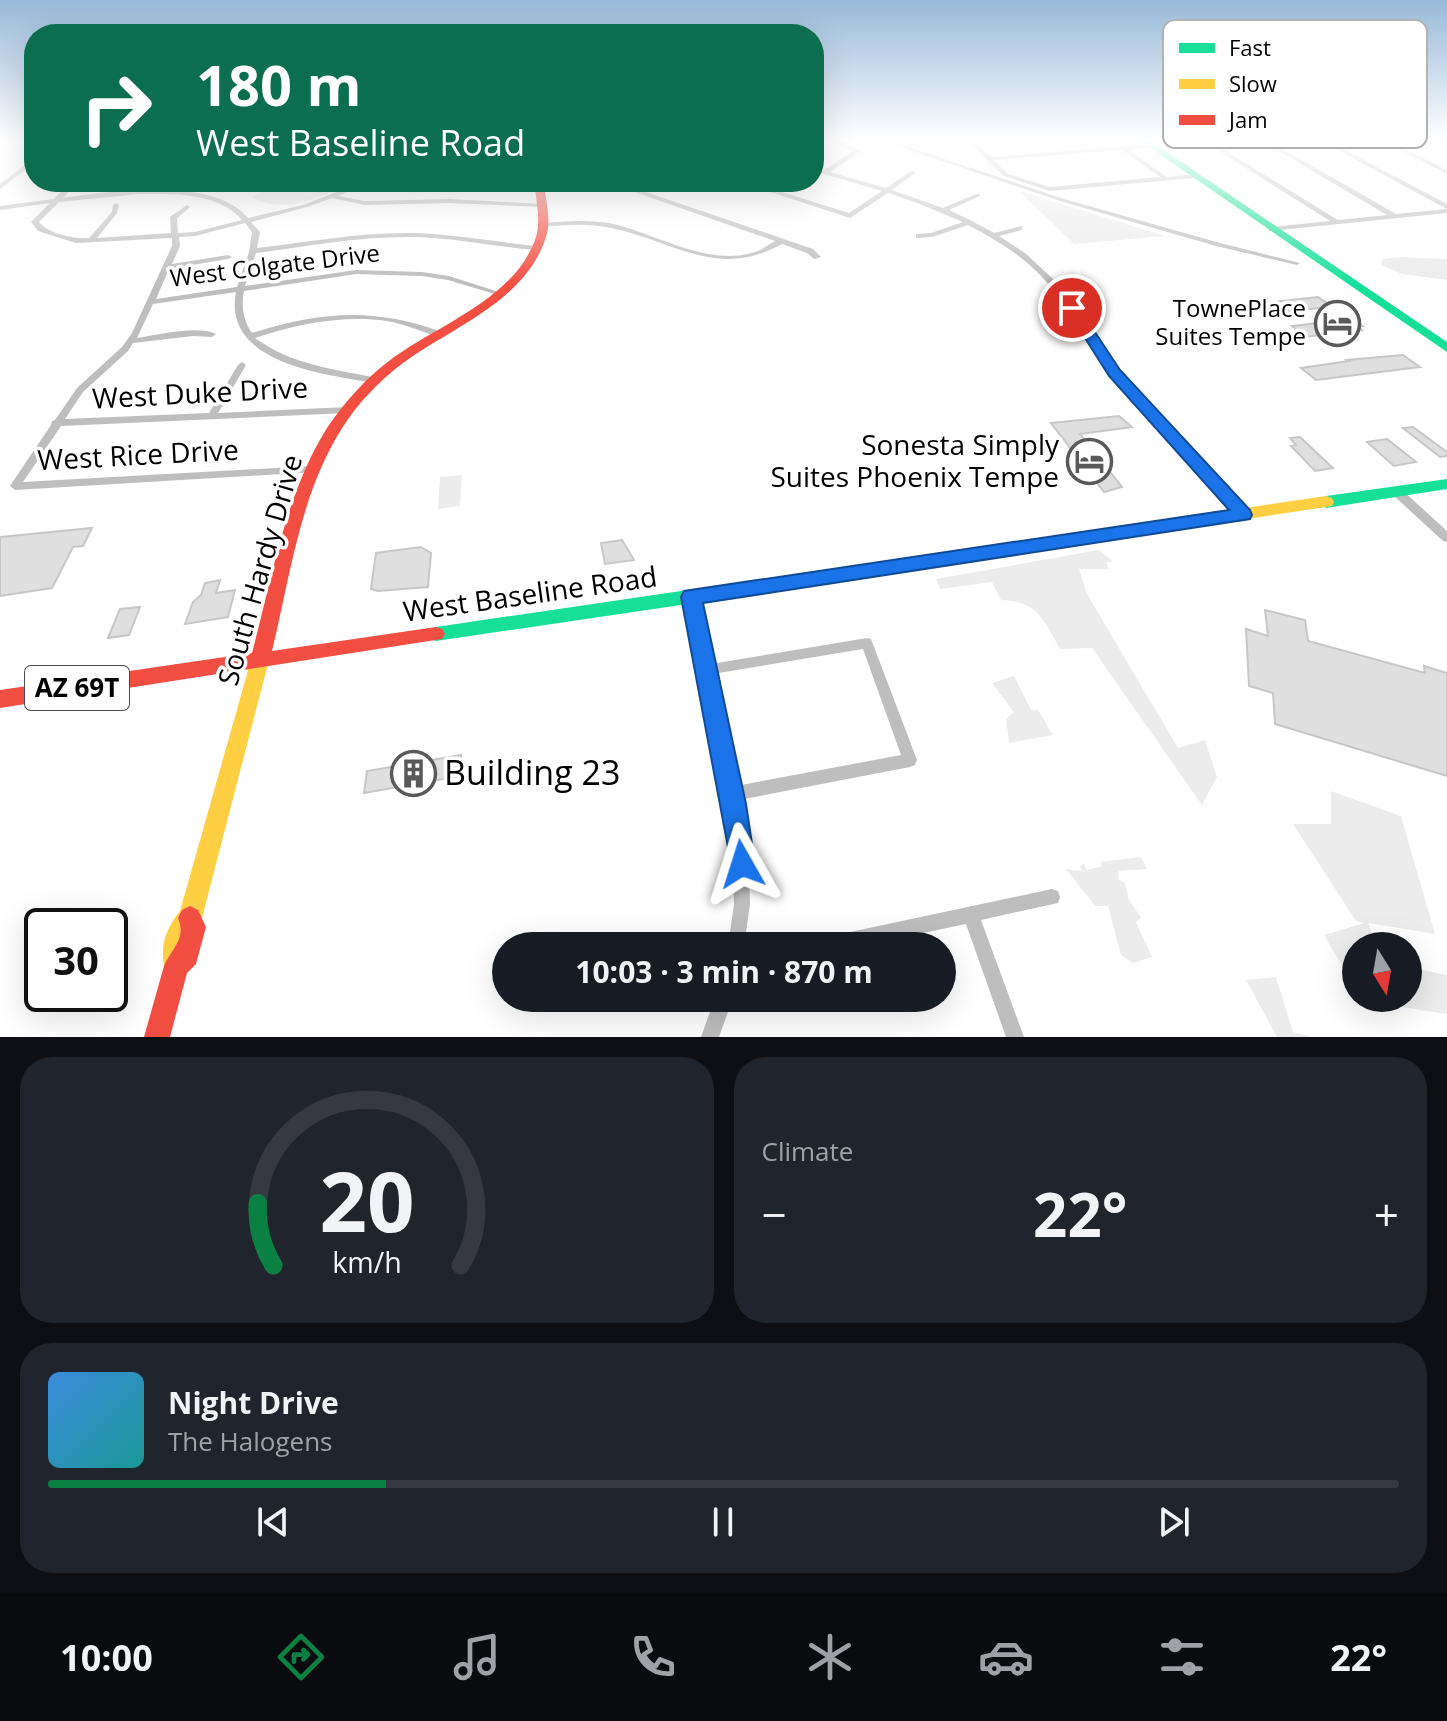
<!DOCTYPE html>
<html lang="en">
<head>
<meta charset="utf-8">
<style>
  body { margin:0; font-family:"Open Sans",sans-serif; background:#20242c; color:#f1f3f6; height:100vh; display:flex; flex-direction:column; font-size:30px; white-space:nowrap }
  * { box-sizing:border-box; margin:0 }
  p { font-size:26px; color:#9ea1a6 }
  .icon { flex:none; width:44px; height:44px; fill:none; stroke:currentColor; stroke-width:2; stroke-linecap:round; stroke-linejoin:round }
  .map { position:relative; height:1037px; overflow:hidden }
  .sheet { display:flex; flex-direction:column; gap:20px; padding:20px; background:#0d0f14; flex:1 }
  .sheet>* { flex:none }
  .hud { position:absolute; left:24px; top:24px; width:800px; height:168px; border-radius:32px; box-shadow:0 8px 32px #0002; background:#0b6e4f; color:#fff; overflow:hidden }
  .needle { width:52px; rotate:169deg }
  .fabs { position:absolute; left:1342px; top:932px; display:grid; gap:16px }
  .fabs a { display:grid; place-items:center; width:80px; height:80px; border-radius:50%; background:#171b24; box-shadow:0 8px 32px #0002; font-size:40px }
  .speed { position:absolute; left:24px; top:908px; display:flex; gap:16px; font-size:40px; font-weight:700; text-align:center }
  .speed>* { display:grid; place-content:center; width:104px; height:104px; border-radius:50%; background:#171b24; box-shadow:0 8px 32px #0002; line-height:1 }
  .speed .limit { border:4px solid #111; border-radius:12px; background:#fff; color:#111 }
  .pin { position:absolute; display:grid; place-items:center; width:68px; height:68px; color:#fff; margin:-34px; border:4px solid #fff; border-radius:50%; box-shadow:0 2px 8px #0007 }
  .me { position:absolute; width:88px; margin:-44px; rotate:354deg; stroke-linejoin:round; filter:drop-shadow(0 0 6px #0008) }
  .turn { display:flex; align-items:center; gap:28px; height:168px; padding:0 40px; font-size:36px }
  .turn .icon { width:104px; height:104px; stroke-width:2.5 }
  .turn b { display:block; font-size:56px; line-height:68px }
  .big { font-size:60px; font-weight:700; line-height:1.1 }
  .sheet .widget { flex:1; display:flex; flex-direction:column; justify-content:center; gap:12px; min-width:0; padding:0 28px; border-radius:32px; background:#20242c }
  .sheet .dial { align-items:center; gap:0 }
  .dial svg { height:208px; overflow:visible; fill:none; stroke:#363941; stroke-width:7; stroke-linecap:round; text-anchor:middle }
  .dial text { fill:#f1f3f6; stroke:none }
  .song { display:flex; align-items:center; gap:24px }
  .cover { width:96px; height:96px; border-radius:12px; background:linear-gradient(135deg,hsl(210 70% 55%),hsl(180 70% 35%)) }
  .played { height:8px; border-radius:4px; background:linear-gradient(90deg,#0b8043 25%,#363941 25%) }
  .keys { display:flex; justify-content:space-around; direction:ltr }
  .heat { display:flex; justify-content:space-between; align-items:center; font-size:44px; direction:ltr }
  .sheet .tiles { flex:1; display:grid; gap:20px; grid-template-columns:1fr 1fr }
  .widget:last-child { grid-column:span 2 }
  .trip { position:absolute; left:492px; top:932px; width:464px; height:80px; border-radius:40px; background:#171b24; box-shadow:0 8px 32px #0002; font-weight:700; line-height:80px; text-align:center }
  .tabs { display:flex; height:128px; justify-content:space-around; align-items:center; background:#090b0e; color:#9ea1a6 }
  .tabs .icon { width:56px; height:56px }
  .tabs .current { color:#0b8043 }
  .tabs b { font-size:36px; color:#f1f3f6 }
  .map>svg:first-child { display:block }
  .green { fill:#ececec }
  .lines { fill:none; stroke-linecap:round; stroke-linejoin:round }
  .canal { fill:#bfbfbf; fill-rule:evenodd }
  .building { fill:#dfdfdf; stroke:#c7c7c7; stroke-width:2 }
  .street { fill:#bebebe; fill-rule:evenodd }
  .fast { fill:#16e098; fill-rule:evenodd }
  .slow { fill:#ffcf43; fill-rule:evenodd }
  .jam { fill:#f24e42; fill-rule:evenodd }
  .route { fill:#1a73e8; stroke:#114b97; stroke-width:2 }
  .labels { text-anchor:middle; stroke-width:7; stroke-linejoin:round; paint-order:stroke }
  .far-street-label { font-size:24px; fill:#000; stroke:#fff }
  .far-poi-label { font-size:24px; fill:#000; stroke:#fff; text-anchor:end }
  .shield { fill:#fff; stroke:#4c4c4c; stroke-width:2 }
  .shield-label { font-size:26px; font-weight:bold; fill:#000 }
  .street-label { font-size:28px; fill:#000; stroke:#fff }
  .poi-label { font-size:28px; fill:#000; stroke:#fff; text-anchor:end }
  .near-poi-label { font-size:34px; fill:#000; stroke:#fff; text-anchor:start }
  .key { fill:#fff; stroke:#b2b2b2; stroke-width:2 }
  .key-label { font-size:22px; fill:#000 }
</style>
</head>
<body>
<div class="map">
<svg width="1447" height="1037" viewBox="0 0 1447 1037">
  <rect width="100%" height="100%" fill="#fff"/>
  <path class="green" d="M289 182H354C320 196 286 216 251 197Z
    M1019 191 1165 236 1074 244Z
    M1402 257 1447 259V280L1402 274 1381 265 1383 259Z
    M462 475 460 506 438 509 440 477Z
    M1099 550 1113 562H1106L1109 569H1079L1087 594 1178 748 1205 740 1217 777 1202 805 1092 648 1060 649C1043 619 1039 602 1001 600L992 582 940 589 936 579Z
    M1014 676 1031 710H1038L1053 735 1009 743 1006 719 1014 712 992 683Z
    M1331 791 1401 816 1435 934 1368 923 1377 946H1356V990L1324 935 1365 923 1356 921 1293 824H1331Z
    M1141 857 1147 869 1119 871 1118 879 1125 883 1129 900 1141 917 1136 922 1152 957 1133 963 1121 955 1108 906H1095L1066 869 1082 871 1080 866 1084 864 1087 870 1102 866 1100 862Z
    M1408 967 1447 975V1014L1362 1001 1361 998H1408Z
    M1276 977 1293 1032 1312 1037H1277L1246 980Z"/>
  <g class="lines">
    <path class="canal" d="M880 140H888L1064 199 1220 243 1300 263 1297 265 1216 246 1060 201Z"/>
  </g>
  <path class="building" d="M1318 297 1362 326H1358L1362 330 1305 337 1292 326 1336 321 1319 308 1275 313 1263 303Z
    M1403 355 1420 367 1316 380 1301 368 1349 361 1347 360Z
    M1119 416 1132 427 1080 434 1122 487 1104 492 1051 423Z
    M1413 427 1447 452V456L1440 457 1403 428Z
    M1300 437 1333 468 1315 471 1291 446 1296 445 1290 438Z
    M1387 439 1416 462 1394 466 1367 442Z
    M92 528 83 546 73 547 52 588 0 596V537Z
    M622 540 634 560 605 564 601 543Z
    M421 547 431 553 428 587 378 591 371 589 376 553Z
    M220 580 216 593 235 590 228 617 185 624 193 602 201 595 205 583Z
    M140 607 129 635 108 638 120 609Z
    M1265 610 1305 620 1308 641 1425 673 1424 666 1447 673V776L1275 724 1273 693 1249 686 1246 629 1268 636Z
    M461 755 460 776 364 793 367 771Z"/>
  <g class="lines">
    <path class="street" d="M828 140H836L861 151 830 172 886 188 911 171H915V173L892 190 943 208 976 194H980V196L949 210 972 221 994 233 1022 226V230L999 236 1025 253 1052 278 1074 307 1104 352 1131 386 1247 512 1248 515 1247 518H1239C1200 474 1158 432 1121 386 1091 349 1069 302 1034 269 1015 251 991 237 968 225L932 237 916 238V234L931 233 963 222 920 204 888 193 850 218 740 182H750L849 213 882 191 814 171V167L824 170 853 151Z
      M937 140H963L960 142 908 146 905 144 908 142Z
      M966 140H972L991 157 1151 144 1154 146 1153 147 1129 150 1167 177 1195 174 1198 176 1195 178 1050 191 1004 176ZM1122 150 1160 177 1050 187 1008 174 994 160Z
      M1201 140H1208L1338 220 1387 215 1260 140H1267L1396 214 1447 209 1319 140H1326L1447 204V213L1269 231V227H1272L1330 221Z
      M1380 140H1388L1447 170V174Z
      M34 158V163L0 189V184Z
      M71 182H78L63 198C112 191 213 176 248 218L303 205 362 182H371L338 196 365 201 449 199 541 204 543 205V207L449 203 365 205 332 198 307 207 251 222 260 232 257 248C309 242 360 232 413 233 454 234 496 242 537 246L541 248 537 250C496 247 456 238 415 237 362 236 309 246 256 253L245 286 356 270 422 272 449 276 502 293 498 295 448 280 422 276 356 274 244 291C241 306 243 320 252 333 320 312 371 307 439 331L440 333 436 336C420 331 404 324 387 321 342 315 298 324 255 338 292 365 334 369 377 378L379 380 374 383C323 374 222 363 236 292L153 304 137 338C159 335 197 325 216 334L212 337 193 336 133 343 128 351 83 392 65 419 209 413 238 365 242 362 246 365 218 413 347 407 352 410 347 413 61 426 23 482 311 466 315 468 316 470 315 472 15 490 10 486 51 425 52 421 55 420 77 388 122 347 132 333 172 246V238L76 243 38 231 31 222 50 203 0 210V206L54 199ZM139 194C172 194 219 192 242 220L195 232 178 233 177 218 189 208 190 207 187 205 170 217 171 233 97 238 117 213 119 205 116 203 113 205 112 212 89 238C73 239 49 234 39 222L59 202ZM245 223 252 232 249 252 237 287 156 299 169 269 228 259 232 257 228 255 172 264 180 246 179 237 195 236Z
      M606 182H615L640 190 656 182H664L646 192 813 249 821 257 814 259 807 253 782 244C717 280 674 241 611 228 588 223 565 225 543 227L539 225 543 223C568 221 594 219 618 225 662 237 713 268 758 251 764 248 770 244 775 241Z
      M1397 488 1401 489 1447 531V542L1443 541 1393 495 1392 492Z
      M691 592 695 594 697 597 711 664 867 638 871 639 917 760 915 765 910 767 739 800 748 840 750 904 744 946H728L734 904 732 840 685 597 687 594ZM863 649 901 755 736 786 713 674Z
      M1052 889 1058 891 1060 897 1058 903 981 920 1024 1037H1006L966 924 861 946H814L816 940 822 938Z
      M715 998H733L719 1037H701Z"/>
    <path class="fast" d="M1139 140H1149L1447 342V352Z
      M1447 479V489L1326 508 1318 502 1326 496Z
      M864 564 870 566 873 571 870 576 864 578 436 641 430 639 427 634 430 629 436 627Z"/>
    <path class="slow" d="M1326 496 1332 498 1334 502 1332 506 864 578 858 576 855 571 858 566 864 564Z
      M260 652 267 654 269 660 202 918C198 927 191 933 188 941 183 953 189 964 185 975L176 978 167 975C158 951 164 931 180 911L251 660 253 654Z"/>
    <path class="jam" d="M534 182H544C545 199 552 219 546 237 526 301 452 327 403 363 379 381 356 405 341 430 300 495 290 577 272 651L436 627 442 629 445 634 442 639 0 708V690L252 653C272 578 285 495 327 428 344 403 365 379 389 361 438 324 515 300 536 237 541 220 536 199 534 182Z
      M190 906 198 910 206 927 196 964 187 973 170 1037H144L164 966C171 949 187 939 178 918L182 910Z"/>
  </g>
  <linearGradient id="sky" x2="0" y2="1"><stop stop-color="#97b8d8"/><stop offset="0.49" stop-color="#fff"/><stop offset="1" stop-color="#fff" stop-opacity="0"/></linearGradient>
  <rect width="1447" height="285" fill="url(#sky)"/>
  <path class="route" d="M1068 305H1077L1120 370 1250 510 1252 515 1250 519 703 603 746 804 755 864 751 874 742 877 733 874 681 597 684 591 1229 510 1109 376 1066 308Z"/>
  <defs>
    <symbol id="hotel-ring" viewBox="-11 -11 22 22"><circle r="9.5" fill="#fff" stroke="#595959" stroke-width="1.5"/><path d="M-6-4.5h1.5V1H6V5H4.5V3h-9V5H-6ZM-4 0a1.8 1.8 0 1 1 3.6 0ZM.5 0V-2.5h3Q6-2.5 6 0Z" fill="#595959"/></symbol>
    <symbol id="building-ring" viewBox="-11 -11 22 22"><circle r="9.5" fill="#fff" stroke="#595959" stroke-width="1.5"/><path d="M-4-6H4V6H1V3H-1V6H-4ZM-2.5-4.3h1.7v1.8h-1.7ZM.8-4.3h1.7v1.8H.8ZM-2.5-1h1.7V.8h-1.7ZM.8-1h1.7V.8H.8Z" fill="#595959"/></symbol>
  </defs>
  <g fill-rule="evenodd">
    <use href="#hotel-ring" x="1312" y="298" width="51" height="51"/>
    <use href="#hotel-ring" x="1064" y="436" width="51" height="51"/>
    <use href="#building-ring" x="388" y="748" width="51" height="51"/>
  </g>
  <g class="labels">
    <g class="far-street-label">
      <text transform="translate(275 266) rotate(-7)" y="8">West Colgate Drive</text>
    </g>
    <g class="far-poi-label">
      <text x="1306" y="317">TownePlace<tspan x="1306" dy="28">Suites Tempe</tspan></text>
    </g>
    <rect class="shield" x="25" y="666" width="104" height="44" rx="6"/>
    <g class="shield-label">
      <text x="77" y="697">AZ 69T</text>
    </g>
    <g class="street-label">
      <text transform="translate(200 393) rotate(-3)" y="10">West Duke Drive</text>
      <text transform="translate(138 455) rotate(-3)" y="10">West Rice Drive</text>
      <text transform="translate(260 570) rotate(-74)" y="10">South Hardy Drive</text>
      <text transform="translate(530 594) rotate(-8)" y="10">West Baseline Road</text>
    </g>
    <g class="poi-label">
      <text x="1059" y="455">Sonesta Simply<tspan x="1059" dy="32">Suites Phoenix Tempe</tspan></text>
    </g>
    <g class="near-poi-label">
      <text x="444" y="785">Building 23</text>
    </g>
  </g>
  <rect x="1163" y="20" width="264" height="128" rx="12" class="key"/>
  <rect x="1179" y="43" width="36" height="10" fill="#16e098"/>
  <rect x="1179" y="79" width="36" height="10" fill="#ffcf43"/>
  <rect x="1179" y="115" width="36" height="10" fill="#f24e42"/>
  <g class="key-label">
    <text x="1229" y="56">Fast</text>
    <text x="1229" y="92">Slow</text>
    <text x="1229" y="128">Jam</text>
  </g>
</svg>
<div class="fabs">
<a><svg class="needle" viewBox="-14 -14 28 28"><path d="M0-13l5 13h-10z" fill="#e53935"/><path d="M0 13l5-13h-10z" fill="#9ea1a6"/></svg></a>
</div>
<div class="speed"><div class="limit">30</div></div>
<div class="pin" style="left:1072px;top:308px;background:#d93025"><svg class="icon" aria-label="arrive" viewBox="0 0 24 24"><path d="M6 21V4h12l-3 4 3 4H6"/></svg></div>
<svg class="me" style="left:742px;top:864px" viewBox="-20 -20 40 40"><path d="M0-17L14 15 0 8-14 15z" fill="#1a73e8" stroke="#fff" stroke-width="4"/></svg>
<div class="trip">10:03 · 3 min · 870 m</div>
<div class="hud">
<div class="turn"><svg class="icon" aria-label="right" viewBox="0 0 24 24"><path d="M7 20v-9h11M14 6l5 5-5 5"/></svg><div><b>180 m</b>West Baseline Road</div></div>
</div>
</div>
<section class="sheet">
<div class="tiles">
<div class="widget dial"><svg viewBox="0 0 100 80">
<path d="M14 69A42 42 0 1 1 86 69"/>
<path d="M14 69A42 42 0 0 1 8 45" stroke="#0b8043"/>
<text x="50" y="56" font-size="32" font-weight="700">20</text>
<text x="50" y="72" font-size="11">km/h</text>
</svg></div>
<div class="widget"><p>Climate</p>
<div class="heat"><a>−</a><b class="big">22°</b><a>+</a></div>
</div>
<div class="widget">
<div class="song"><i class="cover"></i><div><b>Night Drive</b><p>The Halogens</p></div></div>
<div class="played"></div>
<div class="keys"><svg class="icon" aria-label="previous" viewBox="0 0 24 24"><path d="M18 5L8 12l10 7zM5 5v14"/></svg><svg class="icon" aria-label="pause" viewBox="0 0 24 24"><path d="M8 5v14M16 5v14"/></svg><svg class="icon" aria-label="next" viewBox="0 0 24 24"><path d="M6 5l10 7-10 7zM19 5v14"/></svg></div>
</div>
</div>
</section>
<nav class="tabs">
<b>10:00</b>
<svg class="icon current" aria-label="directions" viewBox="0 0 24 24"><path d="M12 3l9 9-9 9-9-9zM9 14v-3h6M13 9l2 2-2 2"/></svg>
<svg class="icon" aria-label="music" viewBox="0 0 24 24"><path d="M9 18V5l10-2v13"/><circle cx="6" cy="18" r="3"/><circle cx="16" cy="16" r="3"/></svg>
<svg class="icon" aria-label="phone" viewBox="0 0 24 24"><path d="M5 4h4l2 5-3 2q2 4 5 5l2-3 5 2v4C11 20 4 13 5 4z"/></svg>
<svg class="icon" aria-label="climate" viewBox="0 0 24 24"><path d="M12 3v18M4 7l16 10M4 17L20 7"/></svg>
<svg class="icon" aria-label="car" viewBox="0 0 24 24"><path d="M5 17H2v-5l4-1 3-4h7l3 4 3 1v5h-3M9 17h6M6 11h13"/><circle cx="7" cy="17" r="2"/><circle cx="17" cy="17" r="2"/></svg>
<svg class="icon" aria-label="filters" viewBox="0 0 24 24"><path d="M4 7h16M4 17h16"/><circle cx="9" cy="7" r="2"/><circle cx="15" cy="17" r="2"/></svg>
<b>22°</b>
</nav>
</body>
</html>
